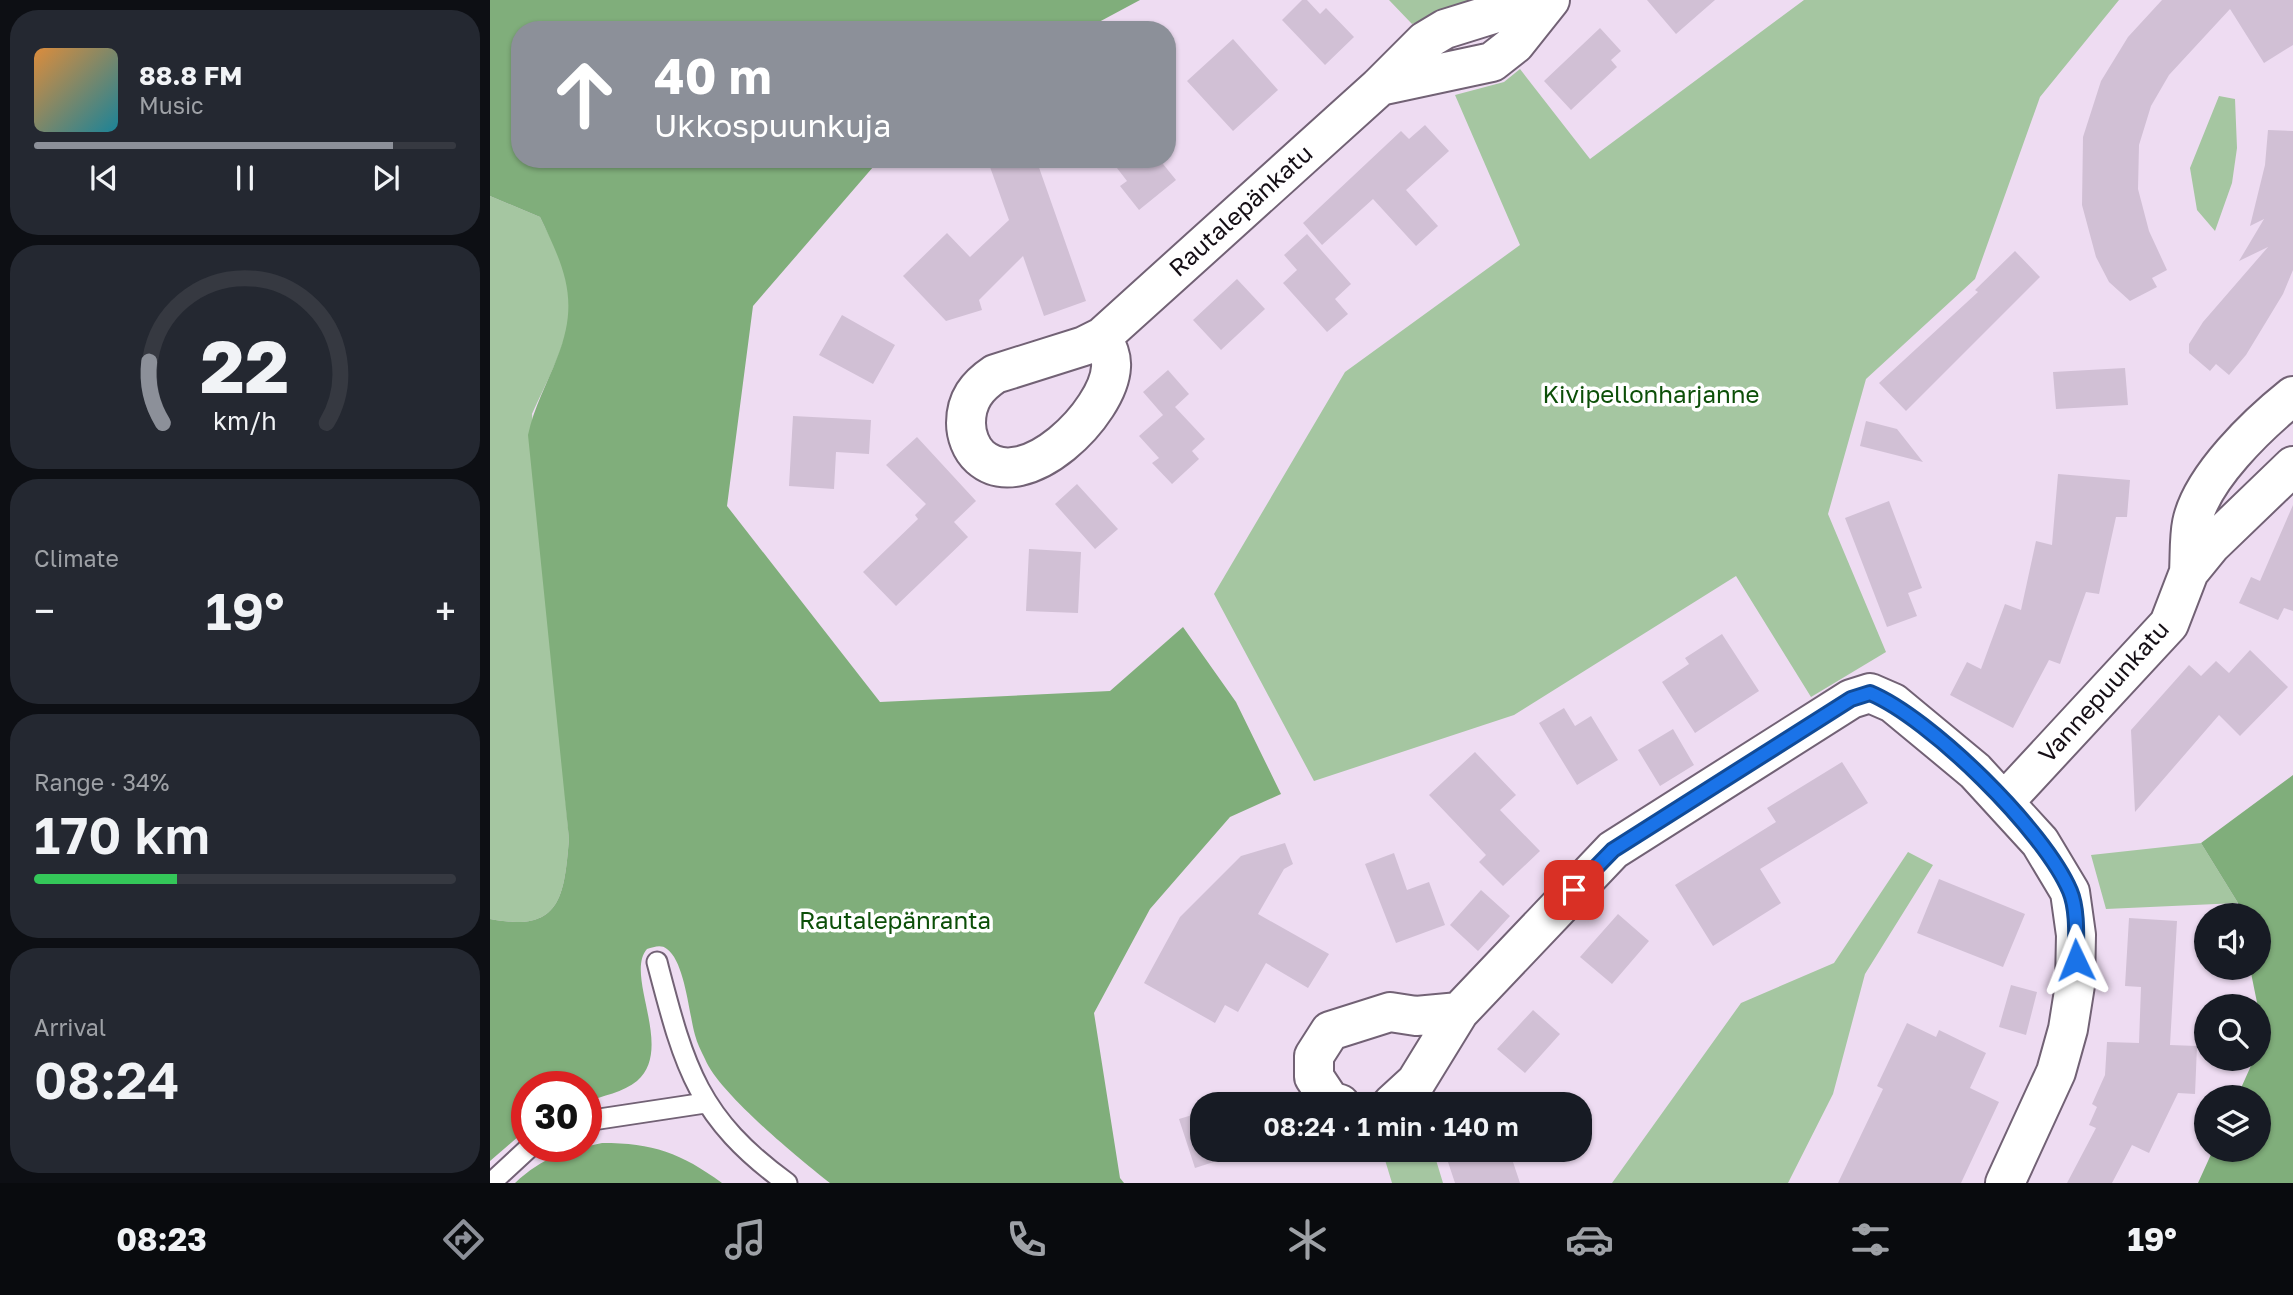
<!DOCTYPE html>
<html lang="en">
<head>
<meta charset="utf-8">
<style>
  body { margin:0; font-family:"Golos Text",sans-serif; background:#242831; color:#f1f3f6; height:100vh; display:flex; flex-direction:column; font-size:26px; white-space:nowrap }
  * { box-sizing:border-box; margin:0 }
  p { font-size:23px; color:#9ea1a6 }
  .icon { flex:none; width:38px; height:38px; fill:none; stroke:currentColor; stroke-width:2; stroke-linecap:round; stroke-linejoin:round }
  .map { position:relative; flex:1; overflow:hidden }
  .panel { display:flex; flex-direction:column; gap:10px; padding:10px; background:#0d0f14; width:490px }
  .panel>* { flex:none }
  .top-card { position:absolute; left:21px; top:21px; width:665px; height:147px; border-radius:28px; box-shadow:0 2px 5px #0004; background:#8c9099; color:#fff; overflow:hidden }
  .tools { position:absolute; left:1704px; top:903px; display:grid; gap:14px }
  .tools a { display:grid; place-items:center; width:77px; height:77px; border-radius:50%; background:#171b24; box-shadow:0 2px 5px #0004; font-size:35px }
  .speed { position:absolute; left:21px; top:1071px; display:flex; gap:14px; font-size:35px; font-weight:700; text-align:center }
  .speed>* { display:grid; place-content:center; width:91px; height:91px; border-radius:50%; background:#171b24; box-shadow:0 2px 5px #0004; line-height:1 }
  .speed .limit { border:10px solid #d22; background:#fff; color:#111 }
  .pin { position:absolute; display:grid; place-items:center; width:60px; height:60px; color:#fff; margin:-30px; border-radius:14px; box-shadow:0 4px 10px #0006 }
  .me { position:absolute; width:77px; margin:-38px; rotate:358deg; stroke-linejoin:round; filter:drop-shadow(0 0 5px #0008) }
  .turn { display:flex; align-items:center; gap:24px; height:147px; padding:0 28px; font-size:32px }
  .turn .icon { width:91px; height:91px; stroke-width:2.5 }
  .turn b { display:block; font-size:49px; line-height:60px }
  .big { font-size:52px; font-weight:600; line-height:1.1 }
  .panel .card { flex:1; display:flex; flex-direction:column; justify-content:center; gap:10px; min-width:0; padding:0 24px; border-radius:28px; background:#242831 }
  .panel .dial { align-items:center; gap:0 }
  .dial svg { height:182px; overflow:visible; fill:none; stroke:#363941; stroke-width:7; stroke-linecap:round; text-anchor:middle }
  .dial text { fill:#f1f3f6; stroke:none }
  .song { display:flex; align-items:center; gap:21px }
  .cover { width:84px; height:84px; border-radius:10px; background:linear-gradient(135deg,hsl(30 70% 55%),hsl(190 70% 35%)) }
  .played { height:7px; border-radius:4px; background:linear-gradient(90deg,#8c9099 85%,#363941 85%) }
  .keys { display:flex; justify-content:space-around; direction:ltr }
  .heat { display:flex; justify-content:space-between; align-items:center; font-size:38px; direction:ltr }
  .charge { height:10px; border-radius:5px; background:linear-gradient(90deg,#34c759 34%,#363941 0) }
  .trip { position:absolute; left:700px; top:1092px; width:402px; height:70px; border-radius:28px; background:#171b24; box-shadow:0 2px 5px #0004; font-weight:600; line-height:70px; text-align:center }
  .menu { display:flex; height:112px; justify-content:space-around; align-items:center; background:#090b0e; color:#9ea1a6 }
  .menu .icon { width:49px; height:49px }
  .menu .selected { color:#8c9099 }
  .menu b { font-size:32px; color:#f1f3f6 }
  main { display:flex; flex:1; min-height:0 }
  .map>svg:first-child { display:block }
  .green { fill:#a5c6a1 }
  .forest { fill:#80ae7b }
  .building { fill:#d1c0d5 }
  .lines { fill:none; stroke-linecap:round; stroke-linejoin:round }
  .lane-casing { stroke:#726275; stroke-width:23 }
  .street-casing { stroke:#726275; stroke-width:42 }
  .lane { stroke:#fff; stroke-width:19 }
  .street { stroke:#fff; stroke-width:38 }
  .route-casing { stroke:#114b97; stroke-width:18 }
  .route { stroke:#1a73e8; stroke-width:12 }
  .labels { text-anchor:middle; stroke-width:7; stroke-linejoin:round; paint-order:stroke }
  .street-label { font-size:24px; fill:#140e15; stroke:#fff }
  .park-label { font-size:24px; fill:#0c4f08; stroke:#fff }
</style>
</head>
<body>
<main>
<section class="panel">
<div class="card">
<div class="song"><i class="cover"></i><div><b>88.8 FM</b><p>Music</p></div></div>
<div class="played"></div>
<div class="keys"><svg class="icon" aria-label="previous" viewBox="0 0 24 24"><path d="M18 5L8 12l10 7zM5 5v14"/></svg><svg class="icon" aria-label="pause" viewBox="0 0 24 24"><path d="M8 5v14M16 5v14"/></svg><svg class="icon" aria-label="next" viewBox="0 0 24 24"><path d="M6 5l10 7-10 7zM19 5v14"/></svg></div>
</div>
<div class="card dial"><svg viewBox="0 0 100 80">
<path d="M14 69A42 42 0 1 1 86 69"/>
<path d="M14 69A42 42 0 0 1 8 42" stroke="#8c9099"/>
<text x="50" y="56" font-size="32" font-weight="700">22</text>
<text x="50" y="72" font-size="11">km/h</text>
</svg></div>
<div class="card"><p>Climate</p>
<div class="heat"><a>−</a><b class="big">19°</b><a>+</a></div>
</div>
<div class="card"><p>Range · 34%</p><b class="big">170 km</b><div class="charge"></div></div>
<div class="card"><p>Arrival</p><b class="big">08:24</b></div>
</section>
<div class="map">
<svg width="1803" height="1183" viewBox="0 0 1803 1183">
  <rect width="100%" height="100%" fill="#eedcf2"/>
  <path class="green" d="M899 0H982L922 24Z
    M1314 0H1629L1550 97 1485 279 1376 379 1338 514 1396 652 1321 697 1246 576 1024 715 824 781 724 594 855 372 1030 245 965 95 1014 82 1030 69 1100 159Z
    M1729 96 1745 99 1747 148 1742 183 1725 231 1707 210 1700 168Z
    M0 196 50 217C63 244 82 274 81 305 79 341 57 381 42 414L79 839C74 897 71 933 0 919Z
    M1711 843 1748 903 1616 909 1601 855Z
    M1418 852 1443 865 1375 974 1343 1094 1298 1183H1122L1251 1003 1344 963Z
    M892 1150H943L953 1183H902Z"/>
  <path class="forest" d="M0 0H650L594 30H30V159H390L263 306 237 506 390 702 620 691 693 627 746 702 791 794 740 817 660 909 604 1013 630 1178 634 1183H340C310 1160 228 1092 215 1059 211 1051 207 1043 205 1035 199 1014 195 962 177 949 171 944 164 947 157 949 134 975 185 1049 147 1081 134 1092 112 1096 96 1102V1087H37V1129L0 1161V919C71 933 74 897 79 839L38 435C44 407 57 384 67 358 90 301 75 269 50 217L0 196Z
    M1803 775V1183H1708L1723 1150H1769V1097H1747L1764 1059H1769V1048L1774 1037 1760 968H1769V915H1750L1748 903 1711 843Z
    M112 1143C163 1143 191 1153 232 1183H25C53 1157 75 1151 112 1143Z"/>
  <path class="building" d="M812 0H817L830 14 836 8 864 37 835 65 792 20Z
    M1157 0H1225L1186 34Z
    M1672 0H1803V45L1774 63 1740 9 1679 75 1661 106 1649 145 1648 189 1659 231 1677 270 1662 278 1667 287 1640 301 1619 282 1606 257 1592 205 1593 137 1611 81 1638 37Z
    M1110 28 1131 51 1121 60 1127 67 1081 110 1054 81Z
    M743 39 788 90 743 131 697 81Z
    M935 125 959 151 916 190 948 226 926 246 883 199 832 245 813 223 911 131 919 139Z
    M1778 130 1803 131V270L1793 294 1756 355 1739 375 1726 364 1720 371 1699 353V344L1713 322 1778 247 1749 261 1774 219 1760 226 1775 165Z
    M520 159H546L596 301 554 316 533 256 489 300 492 310 456 321 413 276 457 233 480 257 519 220 500 167Z
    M620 159H669L686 180 649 210 630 186 637 181Z
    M817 234 861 284 845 299 858 314 837 332 793 283 807 270 794 255Z
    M1525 251 1550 277 1416 411 1389 383 1488 292 1485 290Z
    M747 279 775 309 731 350 703 320Z
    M352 315 405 345 383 384 329 355Z
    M1635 368 1638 405 1566 409 1563 372Z
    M678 370 699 394 685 407 715 439 702 451 709 459 682 484 662 463 669 458 649 436 673 415 653 392Z
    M303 416 381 420 379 454 346 452 344 489 299 486Z
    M1376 421 1407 429 1433 462 1370 446Z
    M427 437 486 501 464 522 478 537 406 606 373 572 428 519 425 515 436 504 396 465Z
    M1568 474 1640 480 1637 517H1626L1609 594 1596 592 1570 664 1559 660 1523 728 1460 695 1477 662 1491 669 1515 604 1531 610 1546 541 1562 545Z
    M587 484 628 529 605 549 565 504Z
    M1399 501 1432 588 1418 593 1427 616 1397 627 1355 518Z
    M1803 505V611L1794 608 1788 620 1749 603 1761 577 1770 581Z
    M539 549 591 552 588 613 536 611Z
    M1232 634 1269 691 1205 733 1172 682 1199 664 1195 658Z
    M1760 650 1798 687 1750 736 1729 715 1645 812 1641 730 1699 665 1711 676 1726 661 1739 673Z
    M1074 708 1085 726 1101 716 1128 760 1087 785 1049 723Z
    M1183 729 1204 765 1170 786 1148 750Z
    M985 752 1026 795 1010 810 1050 851 1013 886 989 862 996 855 939 795Z
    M1352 762 1378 803 1270 869 1291 903 1223 946 1185 885 1286 822 1277 808Z
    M795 843 803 864 794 869 768 914 839 954 818 988 776 963 748 1012 735 1005 725 1023 654 983 690 917 751 856Z
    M904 853 917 890 939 882 955 925 906 943 875 864Z
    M1449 879 1535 914 1513 967 1427 933Z
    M991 890 1020 916 988 951 960 925Z
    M1128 914 1159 941 1122 984 1090 957Z
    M1639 918 1687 921 1680 1045 1707 1046 1705 1094 1688 1093 1659 1153 1642 1145 1622 1183H1577L1606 1128 1599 1125 1607 1107 1602 1104 1615 1075 1617 1042 1649 1043 1651 987 1635 986Z
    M1521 985 1547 992 1536 1035 1509 1027Z
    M1043 1010 1070 1034 1035 1073 1007 1049Z
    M1417 1023 1446 1037 1449 1030 1496 1053 1480 1088 1509 1102 1471 1183H1348L1393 1089 1387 1086Z
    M712 1112V1150H761L705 1168 689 1119Z
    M954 1150H1019L1030 1183H965Z"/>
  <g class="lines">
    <defs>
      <path id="lane" d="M167 962C194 1065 206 1117 297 1183
        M96 1121 215 1103
        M1 1183 41 1146"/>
      <path id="street" d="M890 86 1002 62 1025 44 1060 0
        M612 337C617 347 622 356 621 367 619 412 535 497 490 457 481 449 476 435 476 423 476 400 487 386 505 374L594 346 612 337 890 86 935 41 955 29 1048 0
        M1699 572C1700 556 1699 538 1702 523 1711 478 1768 424 1803 396
        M1514 802 1679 624 1699 572 1721 545 1803 466
        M850 1104 840 1101 824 1077V1056L840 1031 900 1012 926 1016 969 1012
        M902 1104 926 1082 969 1012 1123 850 1361 699 1380 693 1403 703 1485 771 1550 842 1580 892 1586 935 1585 985 1578 1029 1566 1072 1515 1183"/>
    </defs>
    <use href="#lane" class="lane-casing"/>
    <use href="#street" class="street-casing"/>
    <use href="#lane" class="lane"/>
    <use href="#street" class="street"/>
  </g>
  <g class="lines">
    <defs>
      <path id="route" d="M1084 890 1123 850 1361 699 1380 693C1440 718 1554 830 1580 891 1588 910 1586 939 1586 960"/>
    </defs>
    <use href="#route" class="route-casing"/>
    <use href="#route" class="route"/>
  </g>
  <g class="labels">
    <g class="street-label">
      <text transform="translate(751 211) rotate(-42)" y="8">Rautalepänkatu</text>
      <text transform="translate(1614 692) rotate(-48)" y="8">Vannepuunkatu</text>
    </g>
    <g class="park-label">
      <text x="1161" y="403">Kivipellonharjanne</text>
      <text x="405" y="929">Rautalepänranta</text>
    </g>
  </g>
</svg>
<div class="tools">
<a><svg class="icon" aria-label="sound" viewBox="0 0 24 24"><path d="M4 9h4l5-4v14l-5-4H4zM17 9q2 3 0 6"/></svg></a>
<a><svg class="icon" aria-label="search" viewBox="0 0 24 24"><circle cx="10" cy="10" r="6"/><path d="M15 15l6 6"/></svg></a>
<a><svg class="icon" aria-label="layers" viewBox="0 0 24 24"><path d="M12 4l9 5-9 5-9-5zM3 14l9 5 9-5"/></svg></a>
</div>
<div class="speed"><div class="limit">30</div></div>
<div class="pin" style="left:1084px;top:890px;background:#d93025"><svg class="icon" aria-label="arrive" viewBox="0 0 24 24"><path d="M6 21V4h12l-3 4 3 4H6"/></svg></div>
<svg class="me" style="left:1586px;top:960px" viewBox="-20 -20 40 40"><path d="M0-17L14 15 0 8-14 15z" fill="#1a73e8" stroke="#fff" stroke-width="4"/></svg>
<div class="trip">08:24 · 1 min · 140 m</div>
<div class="top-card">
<div class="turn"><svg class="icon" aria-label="ahead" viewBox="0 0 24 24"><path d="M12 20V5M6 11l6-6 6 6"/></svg><div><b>40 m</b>Ukkospuunkuja</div></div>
</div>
</div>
</main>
<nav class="menu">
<b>08:23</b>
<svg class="icon selected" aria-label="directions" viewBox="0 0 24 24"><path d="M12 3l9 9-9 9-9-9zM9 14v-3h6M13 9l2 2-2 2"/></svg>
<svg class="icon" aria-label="music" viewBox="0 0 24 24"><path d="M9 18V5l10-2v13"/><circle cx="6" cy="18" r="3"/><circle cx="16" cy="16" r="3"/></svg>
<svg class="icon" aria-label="phone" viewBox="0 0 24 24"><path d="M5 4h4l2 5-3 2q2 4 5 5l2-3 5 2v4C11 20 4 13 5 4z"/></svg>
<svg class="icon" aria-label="climate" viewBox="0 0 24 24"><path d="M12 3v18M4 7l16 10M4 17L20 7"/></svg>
<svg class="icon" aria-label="car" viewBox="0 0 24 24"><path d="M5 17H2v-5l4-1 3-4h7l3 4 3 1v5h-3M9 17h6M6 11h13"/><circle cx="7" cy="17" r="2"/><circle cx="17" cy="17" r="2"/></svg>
<svg class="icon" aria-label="filters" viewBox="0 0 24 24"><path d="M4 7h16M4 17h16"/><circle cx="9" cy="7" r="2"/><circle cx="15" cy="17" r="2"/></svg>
<b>19°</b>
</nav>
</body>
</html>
